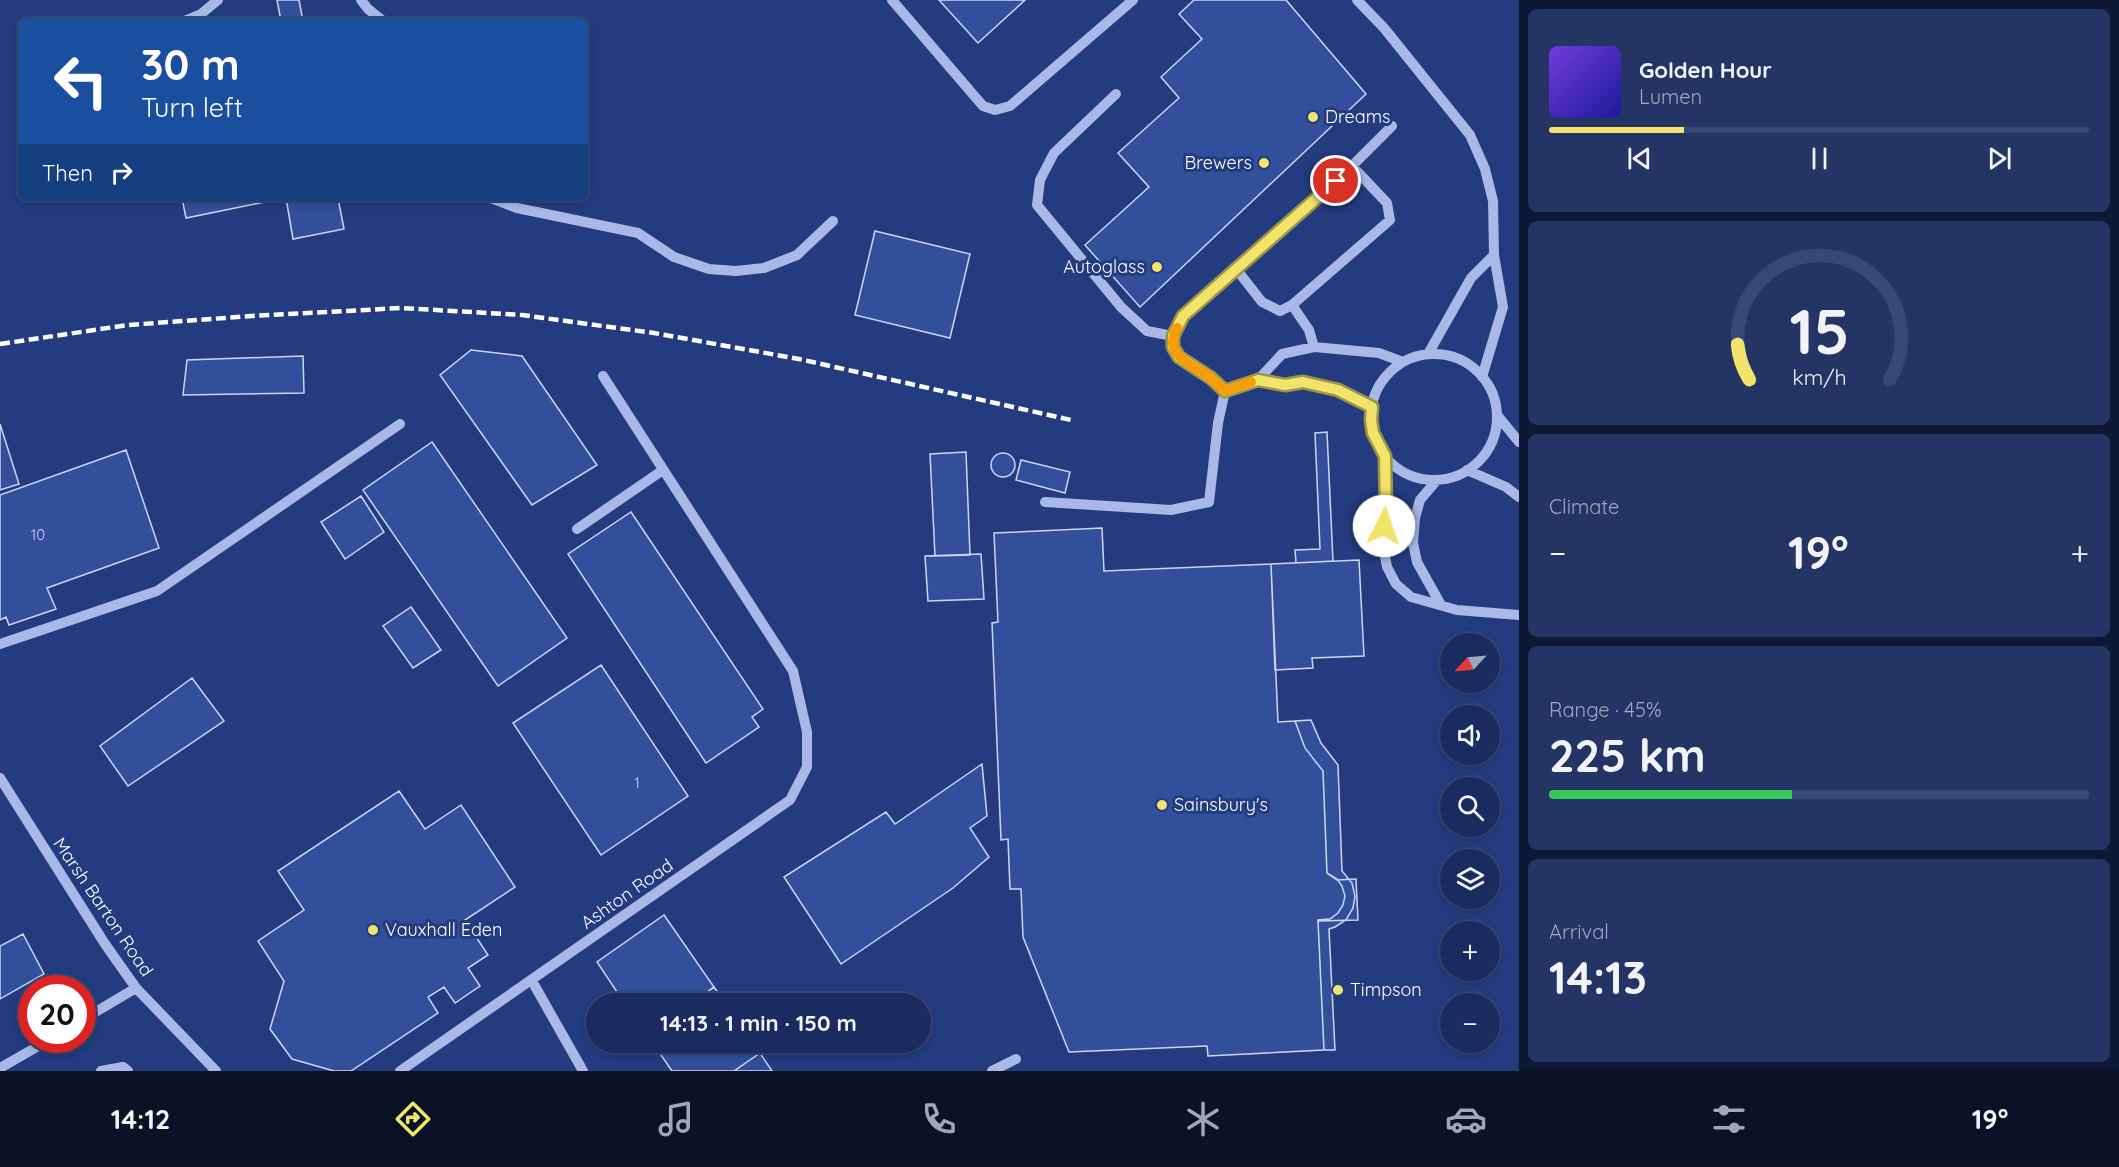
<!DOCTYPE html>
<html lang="en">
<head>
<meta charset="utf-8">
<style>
  body { margin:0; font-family:Quicksand,sans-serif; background:#233465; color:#f1f3f6; height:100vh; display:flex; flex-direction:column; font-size:22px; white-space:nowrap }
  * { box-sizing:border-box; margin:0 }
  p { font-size:20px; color:#9fa7bd }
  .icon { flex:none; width:33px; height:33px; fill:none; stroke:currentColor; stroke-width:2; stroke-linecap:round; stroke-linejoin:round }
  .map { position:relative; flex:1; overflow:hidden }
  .details { display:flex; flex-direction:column; gap:9px; padding:9px; background:#0e1834; width:600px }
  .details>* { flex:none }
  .hud { position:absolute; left:18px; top:18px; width:570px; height:183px; border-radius:9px; box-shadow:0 3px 9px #0003,0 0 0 2px #384874; background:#1a4fa0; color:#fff; overflow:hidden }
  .needle { width:39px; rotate:244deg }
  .controls { position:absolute; left:1440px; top:633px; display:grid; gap:12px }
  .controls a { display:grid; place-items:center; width:60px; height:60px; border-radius:50%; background:#1a2c5f; box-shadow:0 3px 9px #0003,0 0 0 2px #384874; font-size:30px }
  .speed { position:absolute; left:18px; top:975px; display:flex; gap:12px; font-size:30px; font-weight:700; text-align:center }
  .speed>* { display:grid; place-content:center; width:78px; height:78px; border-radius:50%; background:#1a2c5f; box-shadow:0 3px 9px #0003,0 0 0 2px #384874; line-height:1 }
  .speed .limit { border:9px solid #d22; background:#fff; color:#111 }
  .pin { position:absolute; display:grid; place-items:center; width:51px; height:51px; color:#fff; margin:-26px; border:3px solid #fff; border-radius:50%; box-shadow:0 2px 6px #0007 }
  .me { position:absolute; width:66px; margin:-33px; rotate:4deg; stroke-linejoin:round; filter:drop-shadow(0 0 4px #0008) }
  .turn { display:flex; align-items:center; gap:21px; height:126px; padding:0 24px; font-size:27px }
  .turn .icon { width:78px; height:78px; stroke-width:2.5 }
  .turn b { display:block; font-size:42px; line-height:51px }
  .then { display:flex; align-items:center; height:57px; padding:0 24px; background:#0003; gap:12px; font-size:22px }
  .big { font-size:45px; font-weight:700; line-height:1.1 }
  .details .card { flex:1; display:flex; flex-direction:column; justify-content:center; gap:9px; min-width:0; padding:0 21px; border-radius:9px; background:#233465 }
  .details .dial { align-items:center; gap:0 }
  .dial svg { height:156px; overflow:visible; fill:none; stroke:#384874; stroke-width:7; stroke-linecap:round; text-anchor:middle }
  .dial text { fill:#f1f3f6; stroke:none }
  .song { display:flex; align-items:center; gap:18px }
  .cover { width:72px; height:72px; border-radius:9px; background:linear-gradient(135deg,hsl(260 70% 55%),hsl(240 70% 35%)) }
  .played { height:6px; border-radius:3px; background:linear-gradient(90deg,#f2e36b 25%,#384874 25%) }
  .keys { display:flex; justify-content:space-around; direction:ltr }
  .heat { display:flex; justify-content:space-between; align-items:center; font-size:33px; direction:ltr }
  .charge { height:9px; border-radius:4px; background:linear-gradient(90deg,#34c759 45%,#384874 0) }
  .trip { position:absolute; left:586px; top:993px; width:345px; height:60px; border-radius:30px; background:#1a2c5f; box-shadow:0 3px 9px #0003,0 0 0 2px #384874; font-weight:700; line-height:60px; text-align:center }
  .menu { display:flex; height:96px; justify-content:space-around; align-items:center; background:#0a1226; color:#9fa7bd }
  .menu .icon { width:42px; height:42px }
  .menu .active { color:#f2e36b }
  .menu b { font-size:27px; color:#f1f3f6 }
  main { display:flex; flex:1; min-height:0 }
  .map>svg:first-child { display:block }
  .building { fill:#324f9c; stroke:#ccd7f5; stroke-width:1.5 }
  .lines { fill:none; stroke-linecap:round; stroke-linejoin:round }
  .minor { stroke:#a8b9e7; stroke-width:10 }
  .rail { stroke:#fff; stroke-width:4.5; stroke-dasharray:10 4.5; stroke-linecap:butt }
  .route-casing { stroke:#9d9446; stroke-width:15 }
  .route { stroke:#f2e36b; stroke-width:10 }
  .slow { stroke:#f59e0b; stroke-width:10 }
  .poi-dot { fill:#f2e36b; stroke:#233b7f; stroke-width:2 }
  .labels { text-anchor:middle; stroke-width:6; stroke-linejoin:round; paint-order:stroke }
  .number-label { font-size:15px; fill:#ccd3e6 }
  .poi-label { font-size:18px; fill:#fff; stroke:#233b7f; text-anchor:start }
  .street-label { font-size:18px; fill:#fff; stroke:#233b7f }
</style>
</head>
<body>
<main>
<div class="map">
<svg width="1519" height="1071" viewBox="0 0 1519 1071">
  <rect width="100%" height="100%" fill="#233b7f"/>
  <path class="building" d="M277 0H299L303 21H281Z
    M939 0H1025L978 43Z
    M1194 0H1286L1366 94 1140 307 1085 245 1149 187 1118 153 1179 98 1161 77 1202 39 1179 14Z
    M182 198H284L186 218Z
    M286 198H338L344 229 293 239Z
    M875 231 970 254 950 338 855 315Z
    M471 350 522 356 597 465 532 505 440 375Z
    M303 356 304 393 183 395 187 360Z
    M0 424 19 484 0 490Z
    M1327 432 1333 561 1296 563 1295 550 1320 549 1315 433Z
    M432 442 567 638 498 686 363 490Z
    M126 450 159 548 47 588 56 609 9 625 6 617 0 620V495Z
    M966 452 970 555 935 556 930 454Z
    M991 465a12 12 0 1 1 24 0a12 12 0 1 1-24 0Z
    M1021 460 1070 472 1065 493 1016 480Z
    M361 496 384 532 345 559 321 522Z
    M631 512 763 709 752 717 759 727 706 763 568 554Z
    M1102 528 1104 571 1271 564 1278 722 1295 721 1305 748 1323 771 1327 873 1337 880 1356 879 1358 920 1318 921 1324 1050 1208 1056 1207 1046 1069 1052 1023 937 1021 889H1010L1008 839 1001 840 992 623 998 622 994 533Z
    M981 554 984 599 928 601 925 556Z
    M1359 560 1364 656 1312 658 1313 668 1275 670 1271 564Z
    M411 607 441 650 413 668 383 626Z
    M601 665 688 796 601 855 513 723Z
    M192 678 224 721 128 786 100 746Z
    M1311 720 1321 743 1338 765 1342 871 1352 883 1355 896 1353 908 1346 920 1335 927 1329 929 1335 1050H1324L1318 920 1330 919 1338 913 1343 905 1345 896 1342 886 1337 879 1327 873 1323 771 1305 748 1295 721Z
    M982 764 987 816 970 828 989 857 953 888 841 964 784 877 886 812 895 824Z
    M399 791 425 829 461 805 515 887 465 920 488 955 468 968 480 986 455 1003 444 987 428 997 438 1013 351 1071H334L292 1059 270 1029 284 981 258 941 304 910 278 871Z
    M664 915 714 987 690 1004H625L597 962Z
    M23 934 44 974 0 999V946Z
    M714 987 726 1004H690Z
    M652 1042H752L760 1053 734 1071H672Z
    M760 1053 772 1071H734Z"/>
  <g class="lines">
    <path class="minor" d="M361 0 368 9 383 21
      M892 0 983 106 995 110 1010 106 1133 0
      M1357 0 1384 28 1470 135 1485 169 1493 201 1494 255 1503 307 1482 377
      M184 21 201 14 218 0
      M1116 94 1054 153 1040 180 1037 205 1121 307 1147 331 1173 336
      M1392 126 1352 166 1183 316 1173 336V347L1179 357 1211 378 1225 391 1258 380 1282 354 1314 347 1379 353 1403 362
      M491 198 517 208 638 233 674 257 709 269 736 271 764 268 797 255 833 221
      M1237 270 1262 302 1280 311 1292 305 1390 220 1387 203 1352 166
      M1292 305 1309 330 1314 347
      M1428 354 1471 278 1494 255
      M1371 417a63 63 0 1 1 126 0a63 63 0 1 1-126 0Z
      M1258 380 1285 385 1303 382 1338 390 1372 407
      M1497 415 1519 442
      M1385 456 1386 512 1382 540 1387 567 1396 584 1411 597 1457 610 1519 615
      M1467 470 1506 487 1519 497
      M1437 480 1420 500 1415 518 1413 543 1417 562 1441 605
      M1045 502 1171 510 1209 502 1218 423 1225 391
      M577 529 663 470
      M0 644 157 591 400 424
      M0 778 105 944 136 988 216 1071
      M532 981 583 1071
      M82 1020 136 988
      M0 1068 49 1040
      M101 1071 123 1067 128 1071
      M400 1071 790 800 807 767V732L793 671 603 376
      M992 1071 1016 1059"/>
    <path class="rail" d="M0 344 128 325 252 316 401 308 522 315 654 333 799 359 1071 420"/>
  </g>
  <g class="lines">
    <defs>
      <path id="route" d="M1336 181 1183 316 1173 336V347L1179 357 1211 378 1225 391 1258 380 1285 385 1303 382 1338 390 1372 407 1371 420 1373 433 1385 456 1386 512 1384 526"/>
    </defs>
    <use href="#route" class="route-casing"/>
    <use href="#route" class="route"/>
    <path class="slow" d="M1177 328C1162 357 1193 364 1211 378 1216 382 1220 387 1225 391L1251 382"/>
  </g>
  <g class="poi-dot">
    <circle cx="1313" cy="117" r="6"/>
    <circle cx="1264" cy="163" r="6"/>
    <circle cx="1157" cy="267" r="6"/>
    <circle cx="1162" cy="805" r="6"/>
    <circle cx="373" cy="930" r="6"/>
    <circle cx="1338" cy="990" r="6"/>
  </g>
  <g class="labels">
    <g class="number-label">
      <text x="38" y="540">10</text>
      <text x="637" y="788">1</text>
    </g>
    <g class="poi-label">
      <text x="1325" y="123">Dreams</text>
      <text x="1252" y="169" text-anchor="end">Brewers</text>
      <text x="1145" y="273" text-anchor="end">Autoglass</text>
      <text x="1174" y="811">Sainsbury's</text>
      <text x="385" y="936">Vauxhall Eden</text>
      <text x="1350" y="996">Timpson</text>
    </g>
    <g class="street-label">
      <text transform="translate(627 894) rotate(-35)" y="6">Ashton Road</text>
      <text transform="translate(103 907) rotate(56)" y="6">Marsh Barton Road</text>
    </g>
  </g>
</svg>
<div class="controls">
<a><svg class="needle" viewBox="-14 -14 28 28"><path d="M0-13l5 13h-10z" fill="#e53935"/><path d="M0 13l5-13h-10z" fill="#9fa7bd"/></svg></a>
<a><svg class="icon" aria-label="sound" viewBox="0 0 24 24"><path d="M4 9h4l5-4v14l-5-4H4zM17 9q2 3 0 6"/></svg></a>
<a><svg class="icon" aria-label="search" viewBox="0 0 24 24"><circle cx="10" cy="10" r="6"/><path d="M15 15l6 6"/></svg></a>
<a><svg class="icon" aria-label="layers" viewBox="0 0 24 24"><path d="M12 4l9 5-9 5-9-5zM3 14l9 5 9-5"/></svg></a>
<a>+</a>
<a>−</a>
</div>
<div class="speed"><div class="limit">20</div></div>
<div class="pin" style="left:1336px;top:181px;background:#d93025"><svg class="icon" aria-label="arrive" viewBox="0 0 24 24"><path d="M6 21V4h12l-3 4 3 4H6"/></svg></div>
<svg class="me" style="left:1384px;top:526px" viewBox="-20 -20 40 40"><circle r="19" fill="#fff"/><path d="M0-13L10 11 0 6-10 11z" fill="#f2e36b"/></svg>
<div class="trip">14:13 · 1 min · 150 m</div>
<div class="hud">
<div class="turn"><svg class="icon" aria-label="left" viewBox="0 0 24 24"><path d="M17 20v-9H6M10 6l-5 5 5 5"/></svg><div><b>30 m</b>Turn left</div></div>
<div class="then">Then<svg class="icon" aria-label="right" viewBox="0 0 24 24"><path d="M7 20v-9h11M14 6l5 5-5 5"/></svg></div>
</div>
</div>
<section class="details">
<div class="card">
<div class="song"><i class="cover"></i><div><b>Golden Hour</b><p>Lumen</p></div></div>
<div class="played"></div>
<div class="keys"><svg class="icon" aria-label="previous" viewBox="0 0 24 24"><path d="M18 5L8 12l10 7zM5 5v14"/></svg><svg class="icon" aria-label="pause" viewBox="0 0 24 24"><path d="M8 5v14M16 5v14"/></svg><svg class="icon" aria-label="next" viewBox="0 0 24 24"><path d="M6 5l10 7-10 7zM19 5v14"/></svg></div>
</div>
<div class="card dial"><svg viewBox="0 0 100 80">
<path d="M14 69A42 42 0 1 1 86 69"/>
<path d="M14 69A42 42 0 0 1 8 51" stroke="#f2e36b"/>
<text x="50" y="56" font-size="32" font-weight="700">15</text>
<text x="50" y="72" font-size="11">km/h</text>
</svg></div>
<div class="card"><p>Climate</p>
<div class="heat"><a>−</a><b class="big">19°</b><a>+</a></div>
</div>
<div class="card"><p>Range · 45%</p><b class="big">225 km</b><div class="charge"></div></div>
<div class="card"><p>Arrival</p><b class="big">14:13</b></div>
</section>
</main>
<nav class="menu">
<b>14:12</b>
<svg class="icon active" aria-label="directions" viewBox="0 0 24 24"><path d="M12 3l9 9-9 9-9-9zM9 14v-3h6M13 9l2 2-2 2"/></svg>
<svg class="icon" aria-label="music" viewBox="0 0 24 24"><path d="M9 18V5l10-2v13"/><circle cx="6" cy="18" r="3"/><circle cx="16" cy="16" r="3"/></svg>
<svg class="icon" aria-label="phone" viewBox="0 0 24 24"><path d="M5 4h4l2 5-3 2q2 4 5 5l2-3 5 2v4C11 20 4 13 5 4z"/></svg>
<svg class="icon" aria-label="climate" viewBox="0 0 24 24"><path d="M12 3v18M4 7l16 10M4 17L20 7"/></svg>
<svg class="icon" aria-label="car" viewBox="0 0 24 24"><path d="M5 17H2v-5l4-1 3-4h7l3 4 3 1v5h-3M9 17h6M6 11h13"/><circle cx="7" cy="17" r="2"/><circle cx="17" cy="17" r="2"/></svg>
<svg class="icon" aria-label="filters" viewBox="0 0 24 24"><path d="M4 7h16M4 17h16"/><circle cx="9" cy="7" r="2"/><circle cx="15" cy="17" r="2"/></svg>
<b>19°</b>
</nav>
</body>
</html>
